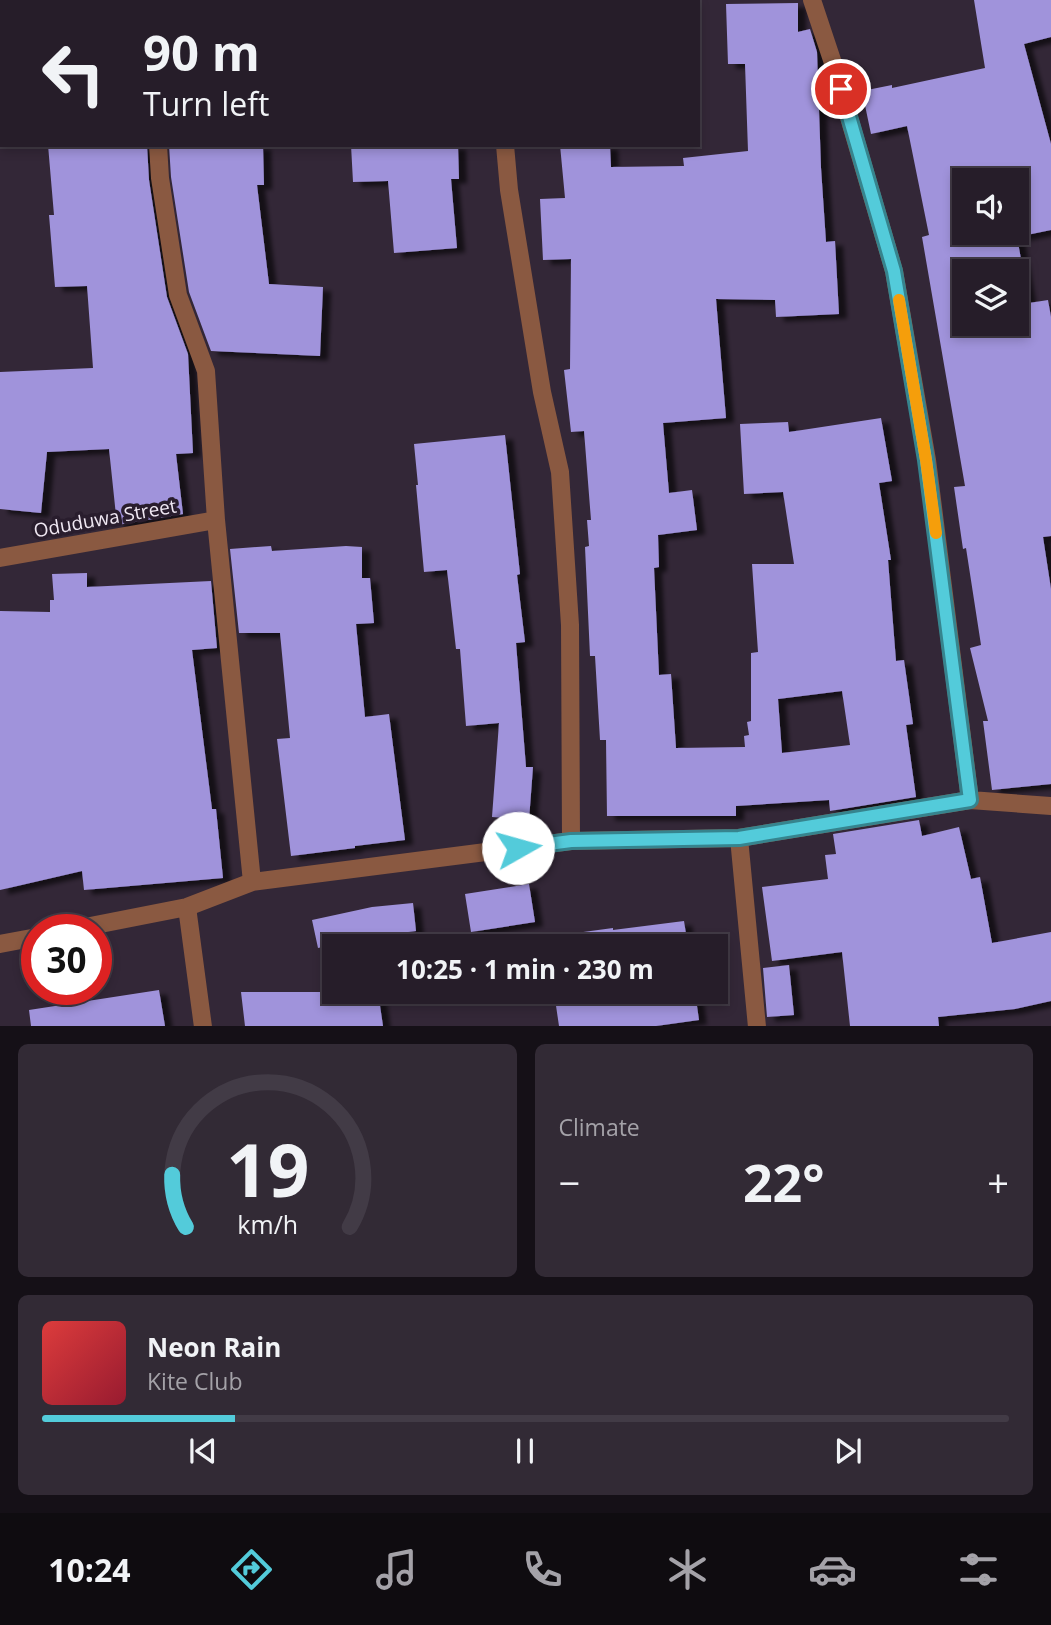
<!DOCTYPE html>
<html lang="en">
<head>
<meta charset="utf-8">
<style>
  body { margin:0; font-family:"Open Sans",sans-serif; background:#322a35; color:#f1f3f6; height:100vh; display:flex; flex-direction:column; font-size:26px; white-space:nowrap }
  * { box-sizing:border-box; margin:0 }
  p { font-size:23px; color:#a4a2a8 }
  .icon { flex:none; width:38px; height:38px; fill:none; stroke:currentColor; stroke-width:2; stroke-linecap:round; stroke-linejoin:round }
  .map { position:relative; height:1026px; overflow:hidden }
  .details { display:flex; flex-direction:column; gap:18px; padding:18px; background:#151017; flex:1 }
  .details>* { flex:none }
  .hud { position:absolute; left:0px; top:0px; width:700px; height:147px; box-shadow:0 4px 10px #0003,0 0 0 2px #423b46; background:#261d29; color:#f1f3f6; overflow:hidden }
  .fabs { position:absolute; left:952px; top:168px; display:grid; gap:14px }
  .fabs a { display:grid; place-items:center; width:77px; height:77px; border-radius:0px; background:#261d29; box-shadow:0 4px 10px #0003,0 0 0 2px #423b46; font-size:35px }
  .speed { position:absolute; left:21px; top:914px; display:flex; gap:14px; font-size:35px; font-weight:700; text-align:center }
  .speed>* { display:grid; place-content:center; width:91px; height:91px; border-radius:50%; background:#261d29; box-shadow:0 4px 10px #0003,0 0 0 2px #423b46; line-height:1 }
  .speed .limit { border:10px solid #d22; background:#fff; color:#111 }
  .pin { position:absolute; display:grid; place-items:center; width:60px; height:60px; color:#fff; margin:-30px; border:4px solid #fff; border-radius:50%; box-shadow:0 2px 7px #0007 }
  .me { position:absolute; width:77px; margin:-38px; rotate:83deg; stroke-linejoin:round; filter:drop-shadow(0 0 5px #0008) }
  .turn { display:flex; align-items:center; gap:24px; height:147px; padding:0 28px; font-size:32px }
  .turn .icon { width:91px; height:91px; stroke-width:2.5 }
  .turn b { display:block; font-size:49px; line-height:60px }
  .big { font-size:52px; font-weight:700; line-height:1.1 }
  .details .widget { flex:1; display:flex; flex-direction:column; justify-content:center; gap:10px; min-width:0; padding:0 24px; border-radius:10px; background:#322a35 }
  .details .dial { align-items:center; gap:0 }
  .dial svg { height:182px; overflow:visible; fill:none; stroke:#423b46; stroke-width:7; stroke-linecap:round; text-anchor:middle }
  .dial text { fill:#f1f3f6; stroke:none }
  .song { display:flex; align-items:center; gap:21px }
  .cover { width:84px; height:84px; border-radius:10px; background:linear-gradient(135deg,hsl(0 70% 55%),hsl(350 70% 35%)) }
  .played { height:7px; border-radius:4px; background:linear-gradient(90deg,#53cbda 20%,#423b46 20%) }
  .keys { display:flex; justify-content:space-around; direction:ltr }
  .heat { display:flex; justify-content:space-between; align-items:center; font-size:38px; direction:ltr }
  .details .tiles { flex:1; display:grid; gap:18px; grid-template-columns:1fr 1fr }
  .widget:last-child { grid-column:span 2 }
  .trip { position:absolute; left:322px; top:934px; width:406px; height:70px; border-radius:0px; background:#261d29; box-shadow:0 4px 10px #0003,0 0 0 2px #423b46; font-weight:700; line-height:70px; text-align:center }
  .tab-bar { display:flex; height:112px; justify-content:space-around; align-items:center; background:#0f0c10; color:#a4a2a8 }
  .tab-bar .icon { width:49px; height:49px }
  .tab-bar .selected { color:#53cbda }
  .tab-bar b { font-size:32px; color:#f1f3f6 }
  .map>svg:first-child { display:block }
  .building { fill:#a093db; fill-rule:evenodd; filter:url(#shadow) }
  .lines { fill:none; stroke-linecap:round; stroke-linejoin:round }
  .minor { stroke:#8a5941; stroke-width:18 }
  .route-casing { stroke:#36848e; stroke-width:18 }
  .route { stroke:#53cbda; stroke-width:12 }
  .slow { stroke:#f59e0b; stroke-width:12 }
  .labels { text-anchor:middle; stroke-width:7; stroke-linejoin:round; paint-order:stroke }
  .street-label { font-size:19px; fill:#efe7f2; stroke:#291d2d }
</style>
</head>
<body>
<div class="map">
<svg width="1051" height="1027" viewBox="0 0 1051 1027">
  <defs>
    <filter id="shadow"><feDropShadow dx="8" dy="4.5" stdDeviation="2" flood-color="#0009"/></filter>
  </defs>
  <rect width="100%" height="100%" fill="#332737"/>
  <path class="building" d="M974 0H1051V37L1024 44 1051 144V230L1017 237 1029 303 1048 300 1051 317V536L1043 537 1051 589V784L992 790 983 721H988L970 648 981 645 966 548 963 549 954 487 965 486 922 237 929 235 907 126 871 134 862 91 892 85V88L985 68ZM964 180H1017V233H964ZM964 271H1017V324H964Z
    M798 3V32L810 29 817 52 821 168 826 242 835 241 839 314 776 317 775 300 716 299 726 418 663 423 669 493 692 490 697 530 658 535 659 567 654 568 659 675 671 674 676 748 745 747 744 736 749 735 747 722 751 721V653L758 652 752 564H794L783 492 744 494 740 424 788 422 789 432 881 418 892 481 879 483 891 560H888L896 661 904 660 913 724 906 725 916 797 830 811 829 800 736 806V816H607L606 740H600L595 656H590L585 547 589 546 587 520H591L584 431 571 432 564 370 570 369 571 259 543 260 540 199 565 198 560 145H610L611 167 684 166 683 158 748 151 745 64H728L726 4ZM842 691 850 745 782 753 778 699Z
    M48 145H147L149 180 167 297 188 354 193 453 176 454 183 514 117 525 109 449 47 452 41 513 0 509V372L93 368 87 286 55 287 49 215H54Z
    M169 145H263L264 185H257L269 284 323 287 320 356 211 351 189 292 171 177Z
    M351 145H458L459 179H451L457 248 394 253 388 181 353 182Z
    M505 435 520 574 517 575 525 642 516 643 526 767H533L529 820 492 817 499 723 466 726 460 649H456L447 570 424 572 416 485H418L414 444Z
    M271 546 272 551 346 546 362 547V578H370L374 623 356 624 365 717 389 714 405 840 355 846V848L291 856 277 739 290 738 280 633H239L230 549Z
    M87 573V587L211 581 217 648 192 650 212 809H216L223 878 84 890 82 871 0 890V611L50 612V600H54L52 574Z
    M919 820 922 836 959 827 971 879 980 877 992 943 1051 932V1001L1015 1009 938 1017 939 1026H850L842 952 772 961 762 887 828 879 825 855 836 854 833 834Z
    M529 884 535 922 471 932 465 894Z
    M413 903 416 931 369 937 318 948 312 920 372 907Z
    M684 921 688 947H547L546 937 613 928V930Z
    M789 965 794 1015 767 1017 763 968Z
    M159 990 165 1026H31L29 1010Z
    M241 992H378L383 1026H245Z
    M554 992H695L699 1020 656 1026H559Z"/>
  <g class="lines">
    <path class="minor" d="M491 0V2
      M812 0 833 63 894 271 927 460 970 800
      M238 2 240 0
      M158 145 160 178 178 295 206 371 216 520 252 882
      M505 145 509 190 542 392 560 472 570 625 571 841
      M0 558 216 520
      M739 838 757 1027
      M187 907 203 1027
      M75 929 187 907 252 882 571 841 739 838 970 800 1051 806
      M0 944 37 937"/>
  </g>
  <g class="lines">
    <defs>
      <path id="route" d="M518 848 571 841 739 838 970 800 926 460 894 271 841 89"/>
    </defs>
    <use href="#route" class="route-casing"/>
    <use href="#route" class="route"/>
    <path class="slow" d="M899 300 926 460 936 533"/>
  </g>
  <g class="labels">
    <g class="street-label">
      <text transform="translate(105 518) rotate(-10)" y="7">Oduduwa Street</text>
    </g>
  </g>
</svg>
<div class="fabs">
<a><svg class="icon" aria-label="sound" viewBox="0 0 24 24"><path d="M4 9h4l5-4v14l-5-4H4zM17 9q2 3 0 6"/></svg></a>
<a><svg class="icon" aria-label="layers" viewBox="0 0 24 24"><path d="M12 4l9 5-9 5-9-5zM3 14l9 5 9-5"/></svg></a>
</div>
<div class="speed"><div class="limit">30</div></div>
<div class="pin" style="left:841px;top:89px;background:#d93025"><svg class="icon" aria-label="arrive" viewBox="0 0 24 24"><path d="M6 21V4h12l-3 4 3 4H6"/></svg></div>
<svg class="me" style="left:518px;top:848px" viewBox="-20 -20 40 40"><circle r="19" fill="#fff"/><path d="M0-13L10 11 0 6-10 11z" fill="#53cbda"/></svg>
<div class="trip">10:25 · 1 min · 230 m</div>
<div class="hud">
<div class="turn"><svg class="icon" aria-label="left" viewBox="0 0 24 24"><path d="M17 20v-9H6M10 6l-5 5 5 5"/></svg><div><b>90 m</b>Turn left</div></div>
</div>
</div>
<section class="details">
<div class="tiles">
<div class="widget dial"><svg viewBox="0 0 100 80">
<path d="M14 69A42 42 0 1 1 86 69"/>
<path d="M14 69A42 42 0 0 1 8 46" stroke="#53cbda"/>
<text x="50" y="56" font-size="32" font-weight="700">19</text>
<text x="50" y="72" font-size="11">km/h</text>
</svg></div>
<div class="widget"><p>Climate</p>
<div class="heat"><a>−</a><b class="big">22°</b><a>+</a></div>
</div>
<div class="widget">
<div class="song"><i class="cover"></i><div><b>Neon Rain</b><p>Kite Club</p></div></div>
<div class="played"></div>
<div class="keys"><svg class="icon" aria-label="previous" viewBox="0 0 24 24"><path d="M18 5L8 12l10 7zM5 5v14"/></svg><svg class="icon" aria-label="pause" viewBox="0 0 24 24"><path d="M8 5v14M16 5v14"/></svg><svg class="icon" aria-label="next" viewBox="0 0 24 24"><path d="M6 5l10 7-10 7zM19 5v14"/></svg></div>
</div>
</div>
</section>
<nav class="tab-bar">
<b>10:24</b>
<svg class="icon selected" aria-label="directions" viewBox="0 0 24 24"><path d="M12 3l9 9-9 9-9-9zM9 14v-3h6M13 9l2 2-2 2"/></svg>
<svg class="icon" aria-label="music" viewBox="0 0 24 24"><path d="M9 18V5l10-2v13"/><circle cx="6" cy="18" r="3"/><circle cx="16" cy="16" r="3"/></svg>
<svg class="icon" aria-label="phone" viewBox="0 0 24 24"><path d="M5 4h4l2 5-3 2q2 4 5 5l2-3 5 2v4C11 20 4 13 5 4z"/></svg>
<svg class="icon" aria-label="climate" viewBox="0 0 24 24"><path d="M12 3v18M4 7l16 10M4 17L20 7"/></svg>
<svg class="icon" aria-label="car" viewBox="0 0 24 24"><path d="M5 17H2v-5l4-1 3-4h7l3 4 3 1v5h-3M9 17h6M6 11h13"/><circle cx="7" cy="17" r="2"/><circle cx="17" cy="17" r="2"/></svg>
<svg class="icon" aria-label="filters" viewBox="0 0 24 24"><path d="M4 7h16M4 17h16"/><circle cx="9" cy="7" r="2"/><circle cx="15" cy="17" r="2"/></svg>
</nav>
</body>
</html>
